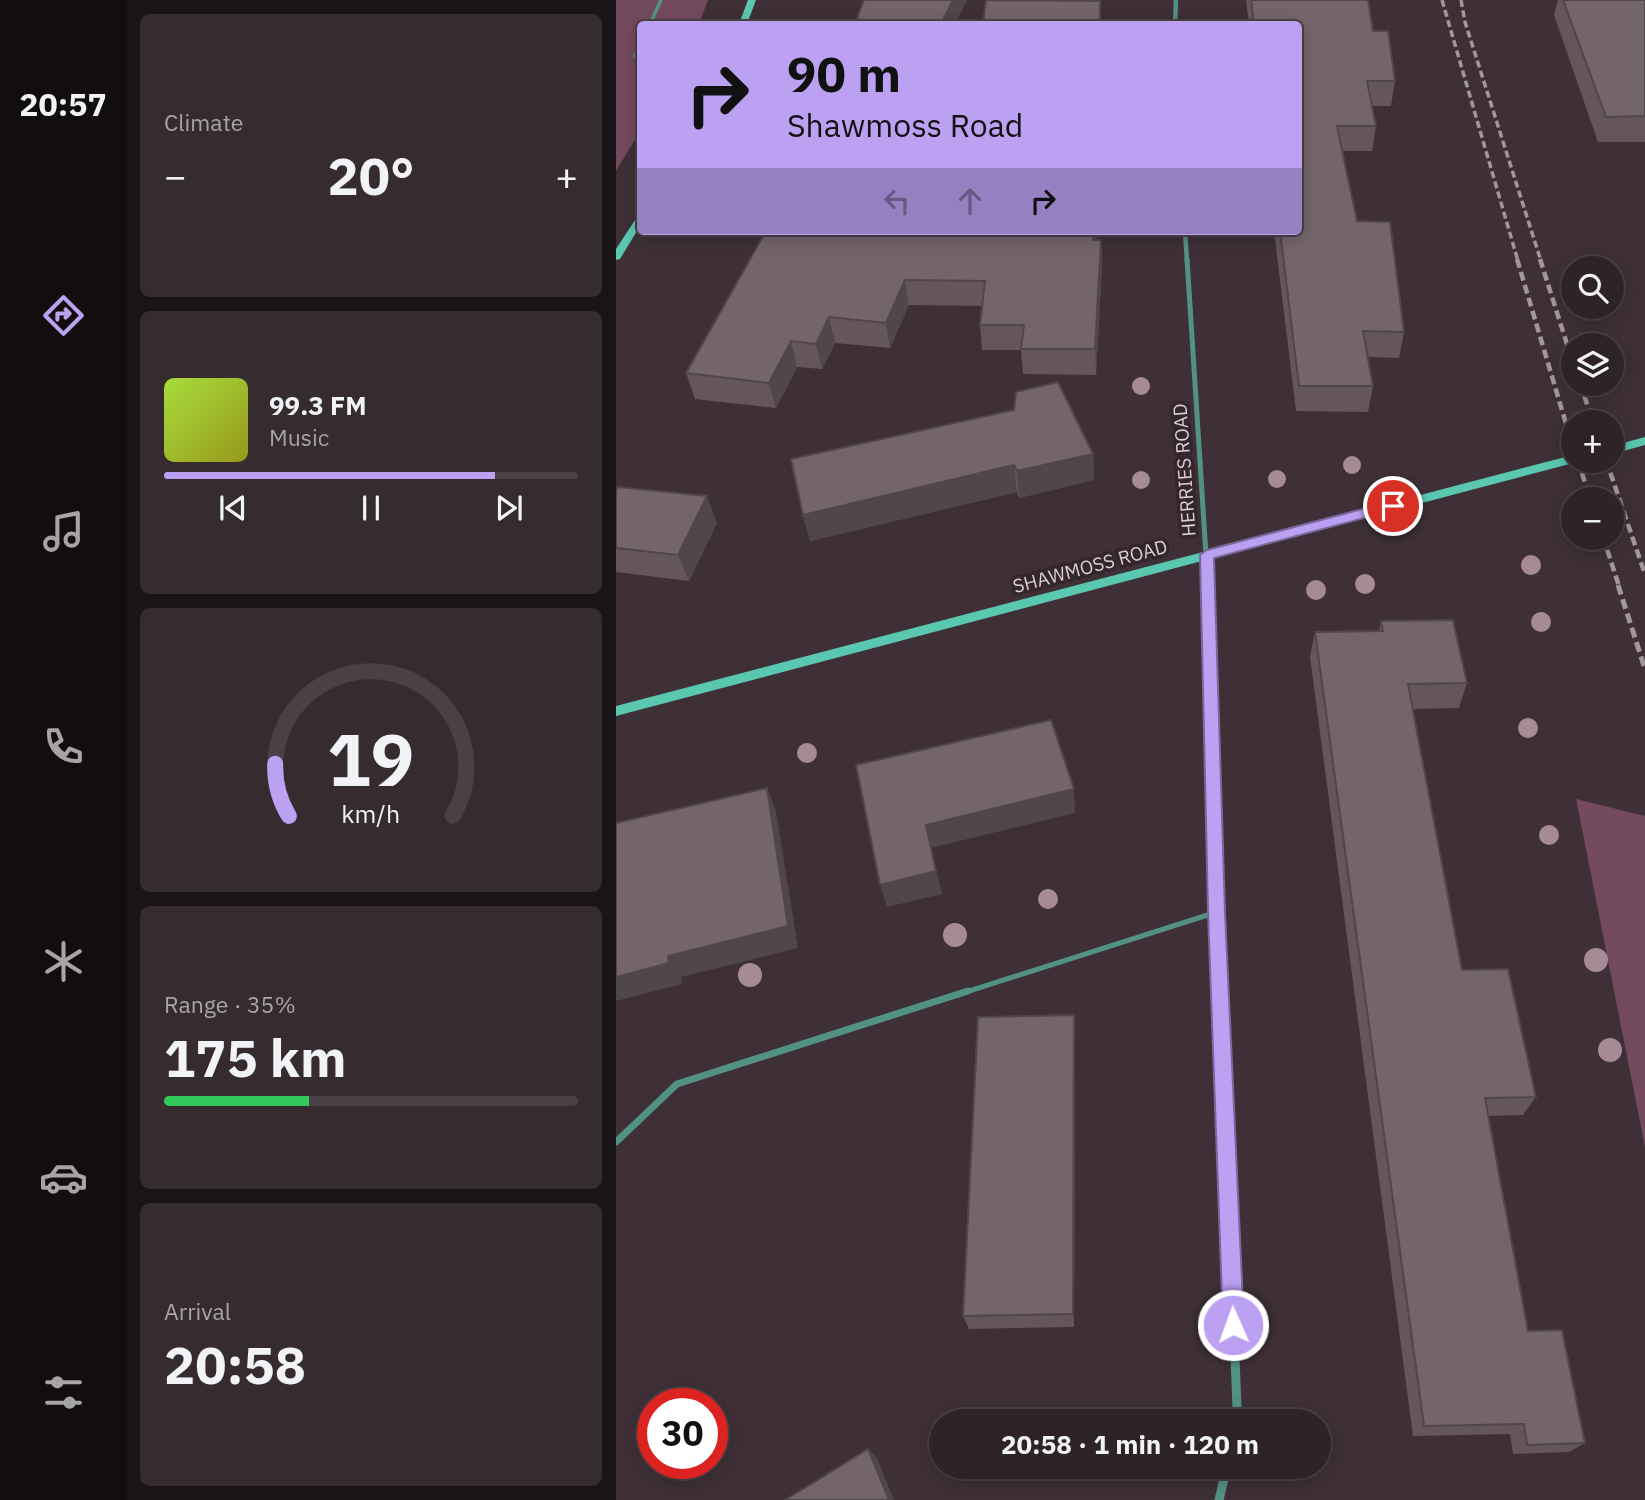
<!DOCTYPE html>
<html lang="en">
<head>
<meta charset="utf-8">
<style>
  body { margin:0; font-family:"IBM Plex Sans",sans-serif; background:#362c30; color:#f1f3f6; height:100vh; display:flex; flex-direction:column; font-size:26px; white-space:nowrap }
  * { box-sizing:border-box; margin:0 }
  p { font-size:23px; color:#a7a4a8 }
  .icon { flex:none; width:38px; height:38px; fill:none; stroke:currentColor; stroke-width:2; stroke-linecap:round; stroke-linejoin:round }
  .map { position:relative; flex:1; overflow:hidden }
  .panel { display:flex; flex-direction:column; gap:14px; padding:14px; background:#191416; width:490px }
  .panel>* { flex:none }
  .hud { position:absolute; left:21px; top:21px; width:665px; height:214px; border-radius:7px; box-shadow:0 4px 18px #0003,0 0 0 2px #494145; background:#bca0f2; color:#111; overflow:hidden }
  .buttons { position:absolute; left:945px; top:256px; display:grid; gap:14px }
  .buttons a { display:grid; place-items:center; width:63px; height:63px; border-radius:50%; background:#2e2428; box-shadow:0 4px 18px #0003,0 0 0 2px #494145; font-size:35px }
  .speed { position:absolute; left:21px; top:1388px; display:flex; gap:14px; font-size:35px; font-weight:700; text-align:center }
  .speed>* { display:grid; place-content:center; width:91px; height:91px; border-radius:50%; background:#2e2428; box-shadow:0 4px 18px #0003,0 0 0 2px #494145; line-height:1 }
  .speed .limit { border:10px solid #d22; background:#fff; color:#111 }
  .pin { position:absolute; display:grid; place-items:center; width:60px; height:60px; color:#fff; margin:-30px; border:4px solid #fff; border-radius:50%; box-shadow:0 2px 7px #0007 }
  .me { position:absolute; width:77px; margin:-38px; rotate:358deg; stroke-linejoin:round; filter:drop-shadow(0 0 5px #0008) }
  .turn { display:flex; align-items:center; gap:24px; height:147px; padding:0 35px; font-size:32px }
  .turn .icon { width:91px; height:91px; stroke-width:2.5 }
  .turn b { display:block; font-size:49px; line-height:60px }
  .lanes { display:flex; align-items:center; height:66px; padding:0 35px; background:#0003; justify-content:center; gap:35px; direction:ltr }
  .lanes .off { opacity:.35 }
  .big { font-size:52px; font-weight:800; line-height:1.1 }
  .panel .tile { flex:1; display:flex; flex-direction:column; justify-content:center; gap:10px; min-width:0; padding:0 24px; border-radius:10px; background:#362c30 }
  .panel .dial { align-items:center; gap:0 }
  .dial svg { height:182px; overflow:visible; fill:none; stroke:#494145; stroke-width:7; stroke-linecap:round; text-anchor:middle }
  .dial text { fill:#f1f3f6; stroke:none }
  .song { display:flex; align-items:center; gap:21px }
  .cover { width:84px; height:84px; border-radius:10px; background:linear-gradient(135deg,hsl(80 70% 55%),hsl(60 70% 35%)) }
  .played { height:7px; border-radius:4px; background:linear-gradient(90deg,#bca0f2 80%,#494145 80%) }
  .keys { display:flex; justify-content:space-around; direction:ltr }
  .heat { display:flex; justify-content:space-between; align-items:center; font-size:38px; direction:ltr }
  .charge { height:10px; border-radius:5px; background:linear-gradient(90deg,#34c759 35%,#494145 0) }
  .trip { position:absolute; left:313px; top:1409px; width:402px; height:70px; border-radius:35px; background:#2e2428; box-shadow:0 4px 18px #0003,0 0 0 2px #494145; font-weight:800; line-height:70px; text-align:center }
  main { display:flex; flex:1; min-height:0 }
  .tab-bar { display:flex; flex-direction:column; width:126px; justify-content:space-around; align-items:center; background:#120e10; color:#a7a4a8 }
  .tab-bar .icon { width:49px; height:49px }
  .tab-bar .current { color:#bca0f2 }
  .tab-bar b { font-size:32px; color:#f1f3f6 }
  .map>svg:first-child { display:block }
  .green { fill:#744a5e }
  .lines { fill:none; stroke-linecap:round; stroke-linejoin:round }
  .lane-far2 { stroke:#529284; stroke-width:3.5 }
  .lane-far1 { stroke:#529284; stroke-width:5 }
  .lane { stroke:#529284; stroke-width:7 }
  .street-far3 { stroke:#529284; stroke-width:4.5 }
  .street-far2 { stroke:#529284; stroke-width:5 }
  .street-far1 { stroke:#529284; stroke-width:7 }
  .street { stroke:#529284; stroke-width:9 }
  .secondary { fill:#5ac7b0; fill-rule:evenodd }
  .rail-far2 { stroke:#a2979c; stroke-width:3.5; stroke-dasharray:7 3.5; stroke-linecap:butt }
  .rail-far1 { stroke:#a2979c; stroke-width:4.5; stroke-dasharray:9 4.5; stroke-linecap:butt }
  .rail { stroke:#a2979c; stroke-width:5; stroke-dasharray:10 5; stroke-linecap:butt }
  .tree { fill:#a68a96 }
  .wall { fill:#64565c }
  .shaded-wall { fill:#51464b }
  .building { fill:#74646b; stroke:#51464b; stroke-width:2 }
  .route { fill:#bca0f2; stroke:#7a689d; stroke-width:2 }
  .labels { text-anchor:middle; stroke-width:7; stroke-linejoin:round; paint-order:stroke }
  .street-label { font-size:19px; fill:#d8cfd3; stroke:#34262c }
</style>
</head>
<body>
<main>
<nav class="tab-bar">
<b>20:57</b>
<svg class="icon current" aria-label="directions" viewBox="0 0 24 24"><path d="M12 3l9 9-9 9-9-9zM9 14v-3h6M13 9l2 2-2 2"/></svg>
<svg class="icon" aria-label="music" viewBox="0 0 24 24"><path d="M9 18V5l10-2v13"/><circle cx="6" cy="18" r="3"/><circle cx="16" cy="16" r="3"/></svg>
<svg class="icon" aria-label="phone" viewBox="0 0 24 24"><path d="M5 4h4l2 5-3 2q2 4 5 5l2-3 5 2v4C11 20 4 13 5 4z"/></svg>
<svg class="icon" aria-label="climate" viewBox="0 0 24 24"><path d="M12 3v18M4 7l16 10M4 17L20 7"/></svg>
<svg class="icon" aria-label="car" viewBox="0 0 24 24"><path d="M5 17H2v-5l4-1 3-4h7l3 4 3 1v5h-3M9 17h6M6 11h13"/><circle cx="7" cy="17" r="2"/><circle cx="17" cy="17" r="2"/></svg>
<svg class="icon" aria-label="filters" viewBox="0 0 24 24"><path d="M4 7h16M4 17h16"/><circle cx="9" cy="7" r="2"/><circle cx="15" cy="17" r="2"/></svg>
</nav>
<section class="panel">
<div class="tile"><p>Climate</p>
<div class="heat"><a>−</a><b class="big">20°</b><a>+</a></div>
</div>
<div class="tile">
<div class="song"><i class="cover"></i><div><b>99.3 FM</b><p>Music</p></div></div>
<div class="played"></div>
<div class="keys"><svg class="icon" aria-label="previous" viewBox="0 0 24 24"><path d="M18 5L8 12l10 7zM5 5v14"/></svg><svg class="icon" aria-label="pause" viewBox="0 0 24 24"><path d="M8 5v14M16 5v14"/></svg><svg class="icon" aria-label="next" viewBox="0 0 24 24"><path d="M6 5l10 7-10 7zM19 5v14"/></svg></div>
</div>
<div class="tile dial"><svg viewBox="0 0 100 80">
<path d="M14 69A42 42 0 1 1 86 69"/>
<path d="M14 69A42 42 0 0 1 8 46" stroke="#bca0f2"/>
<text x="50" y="56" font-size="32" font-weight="700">19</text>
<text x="50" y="72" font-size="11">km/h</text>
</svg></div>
<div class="tile"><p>Range · 35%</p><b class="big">175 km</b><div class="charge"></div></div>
<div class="tile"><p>Arrival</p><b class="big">20:58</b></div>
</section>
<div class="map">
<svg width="1029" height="1500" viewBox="0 0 1029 1500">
  <rect width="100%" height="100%" fill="#3e3036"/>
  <path class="green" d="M0 0H92L83 24H24V131L0 171Z
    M960 799 1029 816V1147Z"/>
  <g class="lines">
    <path class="lane-far2" d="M34 24 45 0
      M19 56 24 45"/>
    <path class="lane-far1" d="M347 993 601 912"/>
    <path class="lane" d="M0 1142 61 1084 352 991"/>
    <path class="street-far3" d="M559 24 560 0
      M569 231 571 261"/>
    <path class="street-far2" d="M571 259 592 586"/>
    <path class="street-far1" d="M592 585 604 993"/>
    <path class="street" d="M604 991 621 1407 618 1421
      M603 1500 611 1466"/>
    <path class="secondary" d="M132 0H140L131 24H123Z
      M24 216V226L4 259 0 260V249L21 217Z
      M1029 437V445L996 454V446Z
      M957 455V460H962L961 462 0 716V706Z"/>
    <path class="rail-far2" d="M826 0 902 261
      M845 0 849 22 925 261"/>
    <path class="rail-far1" d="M901 259 957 447
      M924 259 957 363
      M964 383 977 422
      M962 460 974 499
      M990 460 1029 574
      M987 537 1003 586"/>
    <path class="rail" d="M1002 585 1029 669"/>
  </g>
  <g class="tree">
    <circle cx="525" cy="386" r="9"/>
    <circle cx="736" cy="465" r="9"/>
    <circle cx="661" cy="479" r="9"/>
    <circle cx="525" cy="480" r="9"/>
    <circle cx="915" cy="565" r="10"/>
    <circle cx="749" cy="584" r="10"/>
    <circle cx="700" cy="590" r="10"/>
    <circle cx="925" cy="622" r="10"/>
    <circle cx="912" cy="728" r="10"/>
    <circle cx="191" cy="753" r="10"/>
    <circle cx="933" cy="835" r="10"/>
    <circle cx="432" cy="899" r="10"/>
    <circle cx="339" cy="935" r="12"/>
    <circle cx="980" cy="960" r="12"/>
    <circle cx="134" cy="975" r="12"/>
    <circle cx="994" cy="1050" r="12"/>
  </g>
  <path class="wall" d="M630 0H752L757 31 779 81 775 106H756L760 126 756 151H726L741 221 788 332 783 358 752 357 757 386 752 412 680 411 658 231H682V24H633Z
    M942 0H1029V142H982L938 15Z
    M150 231H481L480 240H485L486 266 480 375 407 374 405 350H366L364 325 366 306 293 305 274 348 219 343 206 369 181 367 160 408 79 399 70 373Z
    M477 454 478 480 403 498 401 492 194 541 187 515 175 459Z
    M0 491 101 523 73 581 0 572Z
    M765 621 851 683 843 708 797 709 846 970 920 1097 907 1115 872 1116 912 1331 969 1443 953 1452 897 1454 894 1434 797 1436 694 657 699 632 763 631Z
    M458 1015 459 1035 458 1327 353 1329 347 1316Z"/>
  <path class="shaded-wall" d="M337 0H351L339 24H325Z
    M478 231H481L478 266 477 240Z
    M485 240 486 266 480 375 479 349Z
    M289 280 293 305 274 348 270 323Z
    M213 317 219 343 206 369 200 344Z
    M175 341 181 367 160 408 153 383Z
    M477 454 478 480 403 498 401 471Z
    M398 465 401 492 194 541 187 515Z
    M91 496 101 523 73 581 62 555Z
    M151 788 160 811 182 948 65 977 66 984 0 1001V977L52 956Z
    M458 789 459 813 315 848 326 894 271 907 264 885 310 825Z
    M458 1015 459 1035 458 1327 457 1314Z
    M252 1449 261 1458 278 1500H273Z"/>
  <path class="building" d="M248 0H337L325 24H239Z
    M370 0 484 1V24H367Z
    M635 0H752L757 31H772L779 81H751L760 126H721L741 221 774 222 788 332 747 331 757 386H683L664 231H682V24H638Z
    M947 0H1029V116L990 117Z
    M150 231H478L477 240H485L479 349H405L408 325H364L369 281 289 280 270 323 213 317 200 344 175 341 153 383 70 373Z
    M442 382 477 454 401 471 398 465 187 515 175 459 398 410 400 392Z
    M2 487 91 496 62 555 0 548V491Z
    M837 620 851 683 792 684 846 970 892 969 920 1097 869 1098 912 1331 946 1330 969 1443 911 1445 908 1424 808 1426 699 632 767 631 765 621Z
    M435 720 458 789 310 825 320 871 264 885 240 765Z
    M151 788 172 926 52 956 53 963 0 977V823Z
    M458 1015 457 1314 347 1316 362 1017Z
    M252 1449 273 1500H169Z"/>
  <path class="route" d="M777 501 784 506 782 509 598 558 609 912 628 1325 625 1332 617 1335 610 1332 607 1325 592 912 584 555 591 550Z"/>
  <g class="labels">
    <g class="street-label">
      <text transform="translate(568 470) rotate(-94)" y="7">HERRIES ROAD</text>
      <text transform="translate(474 566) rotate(-15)" y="7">SHAWMOSS ROAD</text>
    </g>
  </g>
</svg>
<div class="buttons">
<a><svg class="icon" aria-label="search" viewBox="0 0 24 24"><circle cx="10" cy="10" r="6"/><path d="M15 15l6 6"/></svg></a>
<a><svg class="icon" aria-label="layers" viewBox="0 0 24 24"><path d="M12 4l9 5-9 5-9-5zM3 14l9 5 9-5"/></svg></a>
<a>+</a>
<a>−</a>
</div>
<div class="speed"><div class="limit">30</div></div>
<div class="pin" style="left:777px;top:506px;background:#d93025"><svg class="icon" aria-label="arrive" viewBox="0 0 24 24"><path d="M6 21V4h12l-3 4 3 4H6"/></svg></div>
<svg class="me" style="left:617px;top:1325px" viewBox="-20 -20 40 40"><circle r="17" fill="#bca0f2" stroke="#fff" stroke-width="3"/><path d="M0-11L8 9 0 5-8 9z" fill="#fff"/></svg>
<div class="trip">20:58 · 1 min · 120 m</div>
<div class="hud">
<div class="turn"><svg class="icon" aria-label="right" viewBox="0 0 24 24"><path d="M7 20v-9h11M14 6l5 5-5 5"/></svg><div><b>90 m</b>Shawmoss Road</div></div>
<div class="lanes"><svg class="icon off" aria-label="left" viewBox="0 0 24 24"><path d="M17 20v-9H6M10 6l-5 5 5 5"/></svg><svg class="icon off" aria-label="ahead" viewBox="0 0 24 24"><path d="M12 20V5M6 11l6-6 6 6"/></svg><svg class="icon" aria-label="right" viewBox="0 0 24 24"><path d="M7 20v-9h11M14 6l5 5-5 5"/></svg></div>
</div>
</div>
</main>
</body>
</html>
